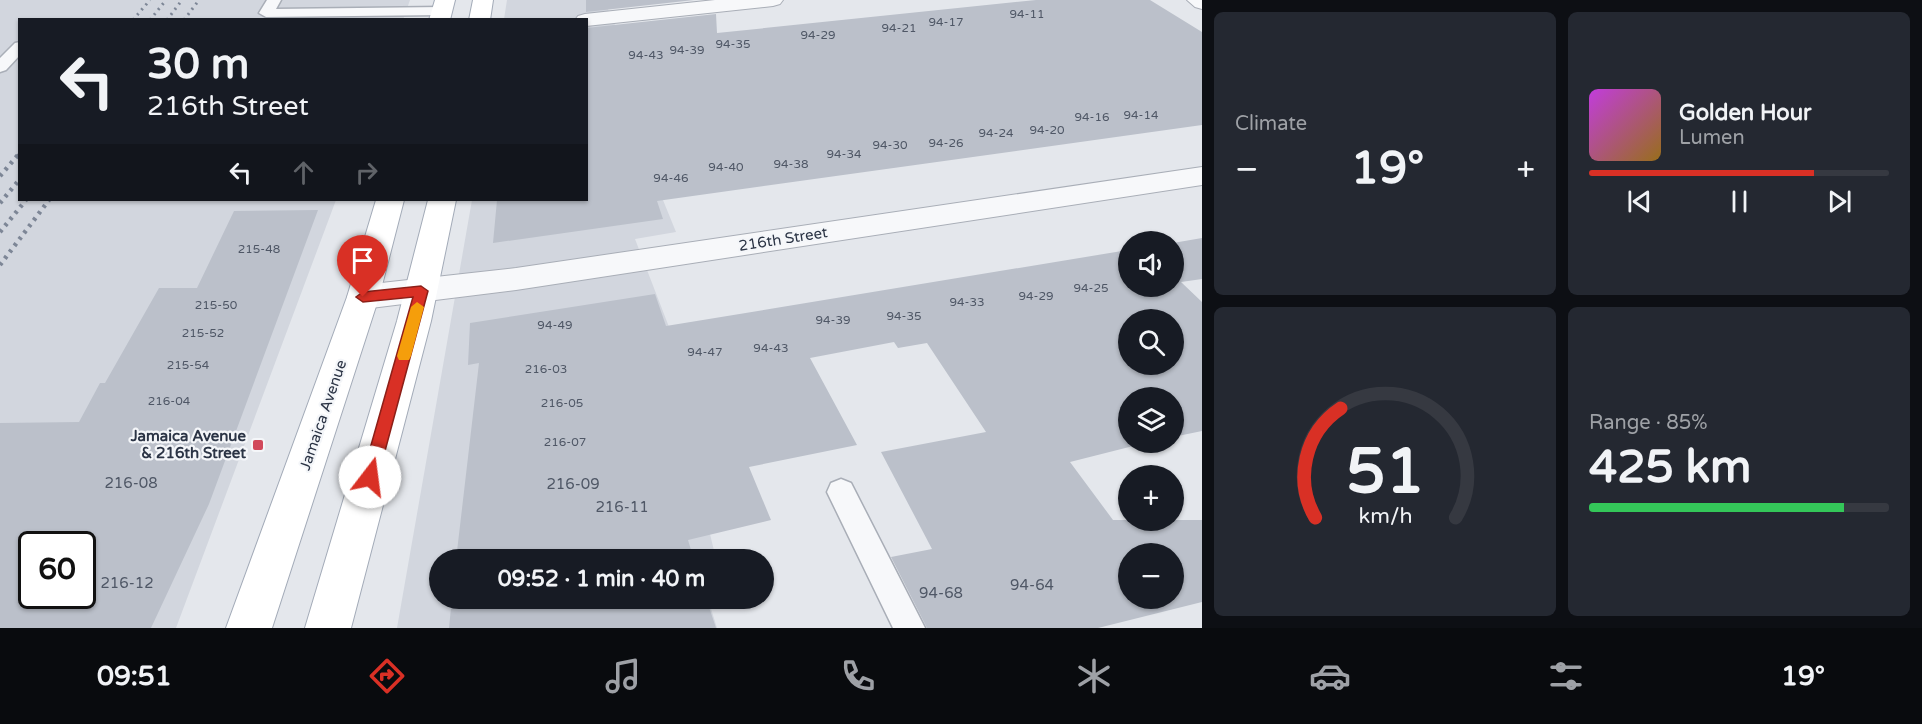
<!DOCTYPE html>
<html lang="en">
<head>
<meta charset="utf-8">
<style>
  body { margin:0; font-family:"Varela Round",sans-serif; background:#242831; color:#f1f3f6; height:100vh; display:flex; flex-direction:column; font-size:22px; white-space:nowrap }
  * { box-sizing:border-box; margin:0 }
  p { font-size:20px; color:#9ea1a6 }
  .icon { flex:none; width:33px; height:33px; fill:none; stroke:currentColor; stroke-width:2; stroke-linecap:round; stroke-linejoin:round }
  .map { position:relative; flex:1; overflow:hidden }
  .details { display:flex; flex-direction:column; gap:12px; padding:12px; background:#0d0f14; width:720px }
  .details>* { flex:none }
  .top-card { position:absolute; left:18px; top:18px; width:570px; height:183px; border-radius:0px; box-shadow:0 2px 4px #0004; background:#171b24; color:#f1f3f6; overflow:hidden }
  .buttons { position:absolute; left:1118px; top:231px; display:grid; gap:12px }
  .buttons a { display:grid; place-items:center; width:66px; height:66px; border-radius:50%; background:#171b24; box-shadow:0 2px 4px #0004; font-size:30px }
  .speed { position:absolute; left:18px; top:531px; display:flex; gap:12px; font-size:30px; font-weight:700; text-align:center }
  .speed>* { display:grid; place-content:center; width:78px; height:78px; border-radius:50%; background:#171b24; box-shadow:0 2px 4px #0004; line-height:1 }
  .speed .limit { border:3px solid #111; border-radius:9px; background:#fff; color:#111 }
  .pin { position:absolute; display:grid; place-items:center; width:51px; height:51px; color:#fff; margin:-62px -26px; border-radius:50% 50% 50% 0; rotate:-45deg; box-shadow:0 0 6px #0007 }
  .pin .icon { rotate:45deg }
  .me { position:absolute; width:66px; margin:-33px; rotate:15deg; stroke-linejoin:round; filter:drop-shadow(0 0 4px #0008) }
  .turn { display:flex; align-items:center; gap:21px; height:126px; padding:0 30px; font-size:27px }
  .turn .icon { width:78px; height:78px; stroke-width:2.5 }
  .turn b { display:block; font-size:42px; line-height:51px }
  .lanes { display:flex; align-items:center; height:57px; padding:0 30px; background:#0003; justify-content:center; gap:30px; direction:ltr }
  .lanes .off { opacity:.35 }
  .big { font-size:45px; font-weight:800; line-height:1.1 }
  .details .card { flex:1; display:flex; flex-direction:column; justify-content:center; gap:9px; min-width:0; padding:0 21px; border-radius:9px; background:#242831 }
  .details .dial { align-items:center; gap:0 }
  .dial svg { height:156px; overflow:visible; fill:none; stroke:#363941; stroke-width:7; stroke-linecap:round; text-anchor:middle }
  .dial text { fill:#f1f3f6; stroke:none }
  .song { display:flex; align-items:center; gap:18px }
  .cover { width:72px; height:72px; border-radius:9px; background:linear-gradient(135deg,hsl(290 70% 55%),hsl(40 70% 35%)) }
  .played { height:6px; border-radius:3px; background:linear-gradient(90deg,#d93025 75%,#363941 75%) }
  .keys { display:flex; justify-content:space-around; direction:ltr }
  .heat { display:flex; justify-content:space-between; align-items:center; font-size:33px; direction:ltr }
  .charge { height:9px; border-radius:4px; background:linear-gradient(90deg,#34c759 85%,#363941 0) }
  .details .tiles { flex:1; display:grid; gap:12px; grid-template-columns:repeat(2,1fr) }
  .trip { position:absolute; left:429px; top:549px; width:345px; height:60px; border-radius:30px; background:#171b24; box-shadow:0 2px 4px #0004; font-weight:800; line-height:60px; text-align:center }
  .menu { display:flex; height:96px; justify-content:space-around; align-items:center; background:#090b0e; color:#9ea1a6 }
  .menu .icon { width:42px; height:42px }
  .menu .current { color:#d93025 }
  .menu b { font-size:27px; color:#f1f3f6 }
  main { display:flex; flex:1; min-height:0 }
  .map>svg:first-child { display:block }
  .built { fill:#d2d6de; fill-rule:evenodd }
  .building { fill:#bbc0ca; fill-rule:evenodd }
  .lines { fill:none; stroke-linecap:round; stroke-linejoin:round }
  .lane-casing { stroke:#a9aeb7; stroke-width:3 }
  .street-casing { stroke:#a9aeb7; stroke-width:2 }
  .primary-casing { stroke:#a3abb8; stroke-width:2 }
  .lane { fill:#f7f8fa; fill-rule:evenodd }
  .street { fill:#f7f8fa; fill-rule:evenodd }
  .primary { fill:#fff; fill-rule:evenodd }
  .rail-far1 { stroke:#7d8696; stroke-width:3; stroke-dasharray:2 4.5; stroke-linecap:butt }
  .rail { stroke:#7d8696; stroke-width:4.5; stroke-dasharray:3 5; stroke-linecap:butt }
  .route { fill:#d93025; stroke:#8d1f18; stroke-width:1.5 }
  .slow { fill:#f59e0b }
  .poi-dot { fill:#d1495b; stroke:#f4f6f9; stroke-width:2 }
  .labels { text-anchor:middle; stroke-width:4.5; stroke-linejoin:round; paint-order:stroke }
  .number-label { font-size:12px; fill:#4f5766 }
  .street-label { font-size:15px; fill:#2b3445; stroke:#f4f6f9 }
  .poi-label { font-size:15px; font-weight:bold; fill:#2b3445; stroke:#f4f6f9; text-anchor:end }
  .near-number-label { font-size:15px; fill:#4f5766 }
</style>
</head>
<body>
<main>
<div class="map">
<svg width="1202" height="628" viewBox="0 0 1202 628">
  <rect width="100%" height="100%" fill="#e4e7ec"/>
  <path class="built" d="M0 0H410L403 20H20V200H336L176 628H0ZM32 544H82V596H32Z
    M507 0H649L607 7 643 88 619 92 676 232 635 239 727 477 699 488 716 559 440 560V598L708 599 717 628H397L472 200H586V20L504 19Z"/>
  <path class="building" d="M586 0H694L586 12Z
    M1036 0H1150L1202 32V125L657 201 663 219 493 243 497 200H586V28L716 14 717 33Z
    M318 210 209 504 151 628H0V423L79 422 100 383H105L159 288H197L234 211ZM32 544H82V596H32Z
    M1202 238V279L1181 282 1202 302V431L1173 437V398H1128V442H1149L1070 462 1113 520H1202V602L1098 628H927L891 557 932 549 881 452 986 432 927 343 898 348 894 342 810 358 857 445 749 467 771 520 688 540 694 560H456L479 363 468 365 470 323 655 294 666 326 1128 250V286H1173V243ZM1128 320H1173V364H1128ZM1128 554H1173V598H1128Z
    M452 598H706L716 628H449Z"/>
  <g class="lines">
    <defs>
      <path id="lane" d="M267 0H281L276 9 442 7 449 11 442 15 266 17 259 13Z
        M20 42V55L6 70 0 72V58L15 43Z
        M841 479 851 483 925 628H893L827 492 831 483Z"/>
      <path id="street" d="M715 0H783L780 4 773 6 586 26V20H575L578 16 585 14Z
        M1187 0H1202V9L1195 7Z
        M1202 167V185L516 290 363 309 352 305 347 297 352 289 363 285 516 268Z"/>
      <path id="primary" d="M435 0H455L450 20H429Z
        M473 0H493L490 20H469Z
        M376 200H404L379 297 272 628H226L347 297Z
        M428 200H456L431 321 351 628H305L397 321Z"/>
    </defs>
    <use href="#lane" class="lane-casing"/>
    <use href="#street" class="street-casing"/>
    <use href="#primary" class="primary-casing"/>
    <use href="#lane" class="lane"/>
    <use href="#street" class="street"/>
    <use href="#primary" class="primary"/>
    <path class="rail-far1" d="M133 20 150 0
      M150 20 166 0
      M167 20 182 0
      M184 20 199 0
      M17 156 20 153"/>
    <path class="rail" d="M0 176 18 155
      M0 203 20 179
      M0 232 26 200
      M0 265 49 200"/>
  </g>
  <path class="route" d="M421 286 428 291 378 477 376 482 370 484 364 482 362 477 413 297 363 302 356 297 363 292Z"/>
  <path class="slow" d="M417 302 424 307 411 356 409 360H399L397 356 411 307Z"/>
  <rect class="poi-dot" x="252" y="439" width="12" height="12" rx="3"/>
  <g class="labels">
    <g class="number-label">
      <text x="1027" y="18">94-11</text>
      <text x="946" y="26">94-17</text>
      <text x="899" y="32">94-21</text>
      <text x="818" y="39">94-29</text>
      <text x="733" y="48">94-35</text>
      <text x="687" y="54">94-39</text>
      <text x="646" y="59">94-43</text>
      <text x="1141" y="119">94-14</text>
      <text x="1092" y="121">94-16</text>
      <text x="1047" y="134">94-20</text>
      <text x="996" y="137">94-24</text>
      <text x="946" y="147">94-26</text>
      <text x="890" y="149">94-30</text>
      <text x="844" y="158">94-34</text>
      <text x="791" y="168">94-38</text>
      <text x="726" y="171">94-40</text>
      <text x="671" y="182">94-46</text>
      <text x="259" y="253">215-48</text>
      <text x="1091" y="292">94-25</text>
      <text x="1036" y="300">94-29</text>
      <text x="967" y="306">94-33</text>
      <text x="216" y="309">215-50</text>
      <text x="904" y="320">94-35</text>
      <text x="833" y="324">94-39</text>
      <text x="555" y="329">94-49</text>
      <text x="203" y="337">215-52</text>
      <text x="771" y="352">94-43</text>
      <text x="705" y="356">94-47</text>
      <text x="188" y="369">215-54</text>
      <text x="546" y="373">216-03</text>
      <text x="169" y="405">216-04</text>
      <text x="562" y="407">216-05</text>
      <text x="565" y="446">216-07</text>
    </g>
    <g class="street-label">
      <text transform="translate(783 239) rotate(-9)" y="5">216th Street</text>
      <text transform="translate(323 415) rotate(-71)" y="5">Jamaica Avenue</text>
    </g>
    <g class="poi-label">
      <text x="246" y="441">Jamaica Avenue<tspan x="246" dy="17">&amp; 216th Street</tspan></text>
    </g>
    <g class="near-number-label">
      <text x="131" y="488">216-08</text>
      <text x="573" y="489">216-09</text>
      <text x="622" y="512">216-11</text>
      <text x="127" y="588">216-12</text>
      <text x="1032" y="590">94-64</text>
      <text x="941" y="598">94-68</text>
    </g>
  </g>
</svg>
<div class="buttons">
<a><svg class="icon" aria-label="sound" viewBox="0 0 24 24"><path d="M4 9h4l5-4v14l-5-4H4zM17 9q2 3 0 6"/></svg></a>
<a><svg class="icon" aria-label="search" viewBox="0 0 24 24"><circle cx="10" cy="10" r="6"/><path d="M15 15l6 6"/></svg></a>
<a><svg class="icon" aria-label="layers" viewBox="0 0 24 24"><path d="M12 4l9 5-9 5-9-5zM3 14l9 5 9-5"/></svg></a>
<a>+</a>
<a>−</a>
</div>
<div class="speed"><div class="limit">60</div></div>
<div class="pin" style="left:363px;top:297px;background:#d93025"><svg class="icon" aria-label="arrive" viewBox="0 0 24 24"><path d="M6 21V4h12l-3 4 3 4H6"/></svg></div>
<svg class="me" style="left:370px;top:477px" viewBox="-20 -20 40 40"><circle r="19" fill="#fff"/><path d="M0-13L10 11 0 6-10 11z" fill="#d93025"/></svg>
<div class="trip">09:52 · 1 min · 40 m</div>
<div class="top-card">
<div class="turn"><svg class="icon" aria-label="left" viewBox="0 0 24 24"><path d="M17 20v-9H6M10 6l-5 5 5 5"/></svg><div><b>30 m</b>216th Street</div></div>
<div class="lanes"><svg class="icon" aria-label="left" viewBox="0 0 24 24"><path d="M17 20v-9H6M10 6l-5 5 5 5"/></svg><svg class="icon off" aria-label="ahead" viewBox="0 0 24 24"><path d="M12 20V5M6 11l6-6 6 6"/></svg><svg class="icon off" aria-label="right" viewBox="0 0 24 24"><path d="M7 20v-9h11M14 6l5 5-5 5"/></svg></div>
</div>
</div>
<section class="details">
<div class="tiles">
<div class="card"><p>Climate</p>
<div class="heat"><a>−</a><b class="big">19°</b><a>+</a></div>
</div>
<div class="card">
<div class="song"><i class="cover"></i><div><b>Golden Hour</b><p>Lumen</p></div></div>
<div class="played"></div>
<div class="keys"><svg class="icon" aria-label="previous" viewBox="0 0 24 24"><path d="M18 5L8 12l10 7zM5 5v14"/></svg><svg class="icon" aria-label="pause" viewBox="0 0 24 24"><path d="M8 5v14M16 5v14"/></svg><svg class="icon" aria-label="next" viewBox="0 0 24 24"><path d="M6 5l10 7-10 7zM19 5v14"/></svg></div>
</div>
<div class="card dial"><svg viewBox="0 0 100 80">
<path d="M14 69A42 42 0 1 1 86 69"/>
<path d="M14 69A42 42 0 0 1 27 13" stroke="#d93025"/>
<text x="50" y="56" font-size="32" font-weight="700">51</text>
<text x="50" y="72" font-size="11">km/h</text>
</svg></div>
<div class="card"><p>Range · 85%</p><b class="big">425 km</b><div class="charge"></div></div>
</div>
</section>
</main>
<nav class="menu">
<b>09:51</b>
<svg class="icon current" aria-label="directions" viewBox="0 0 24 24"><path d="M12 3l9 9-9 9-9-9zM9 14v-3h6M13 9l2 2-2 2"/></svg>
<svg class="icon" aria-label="music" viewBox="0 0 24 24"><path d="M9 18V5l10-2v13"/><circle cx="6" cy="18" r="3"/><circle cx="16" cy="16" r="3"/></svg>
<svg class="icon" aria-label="phone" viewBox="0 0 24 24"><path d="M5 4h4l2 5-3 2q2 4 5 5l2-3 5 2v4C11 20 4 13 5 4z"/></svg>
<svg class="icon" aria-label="climate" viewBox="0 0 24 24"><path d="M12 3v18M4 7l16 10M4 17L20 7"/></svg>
<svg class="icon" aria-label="car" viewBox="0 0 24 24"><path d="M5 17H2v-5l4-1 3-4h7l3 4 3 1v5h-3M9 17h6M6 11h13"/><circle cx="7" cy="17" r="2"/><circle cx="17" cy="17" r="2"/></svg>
<svg class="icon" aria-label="filters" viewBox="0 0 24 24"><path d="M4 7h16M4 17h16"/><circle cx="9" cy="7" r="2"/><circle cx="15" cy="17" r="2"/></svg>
<b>19°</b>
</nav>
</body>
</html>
